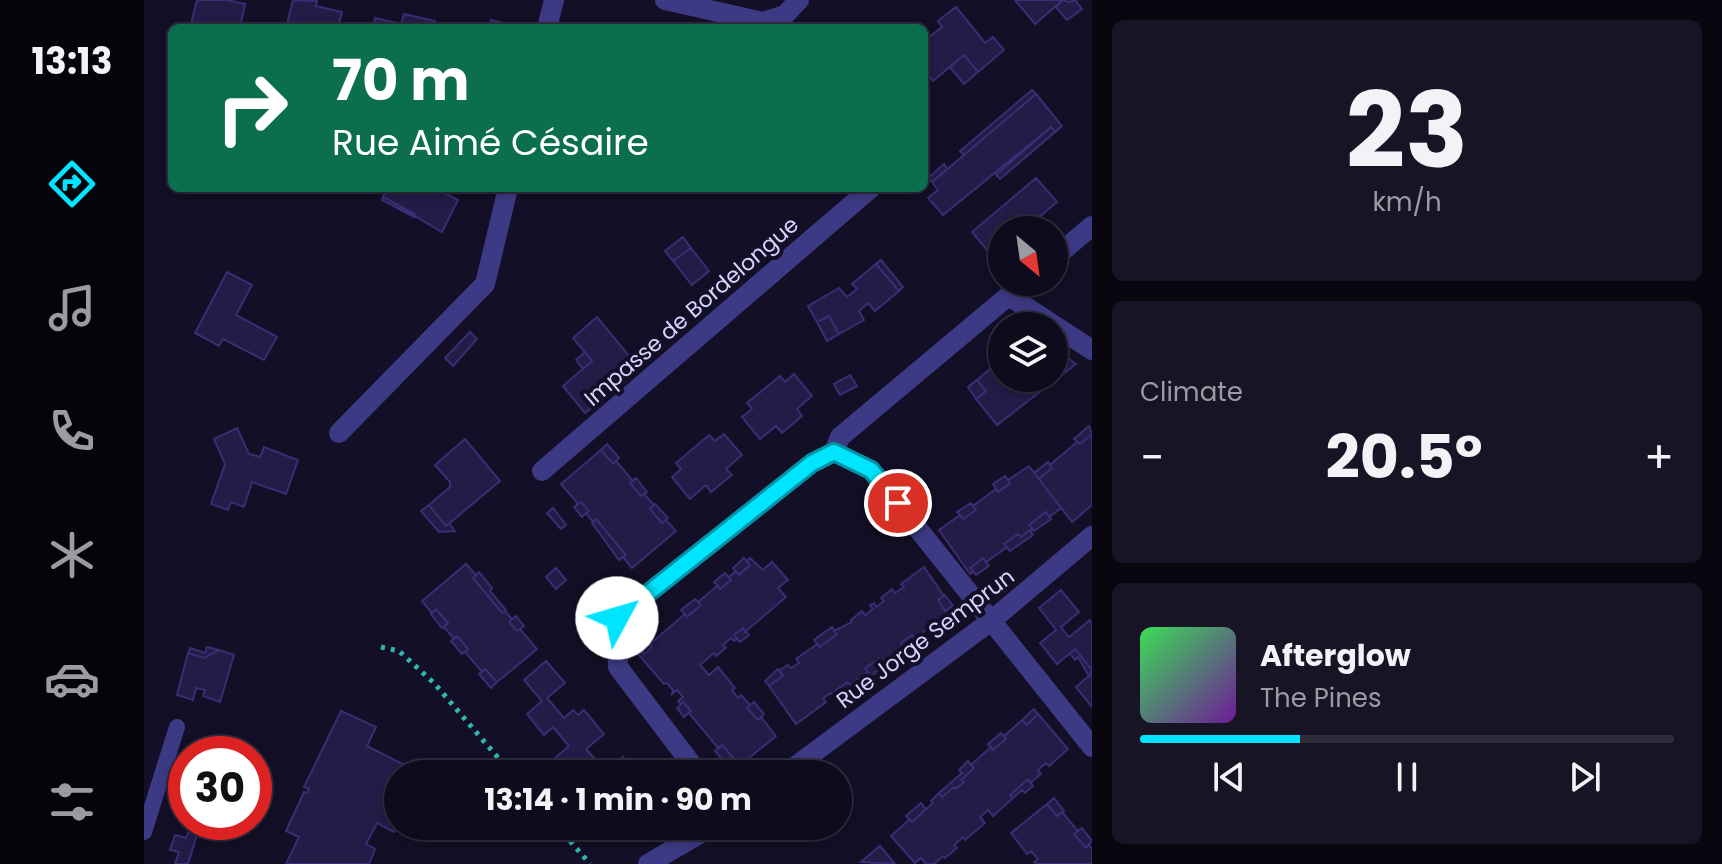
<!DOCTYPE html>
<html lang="en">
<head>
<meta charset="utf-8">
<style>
  body { margin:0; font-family:Poppins,sans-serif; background:#171425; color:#f1f3f6; height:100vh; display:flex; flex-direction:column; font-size:30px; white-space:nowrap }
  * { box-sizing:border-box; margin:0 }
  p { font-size:26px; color:#9b9ba3 }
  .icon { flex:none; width:44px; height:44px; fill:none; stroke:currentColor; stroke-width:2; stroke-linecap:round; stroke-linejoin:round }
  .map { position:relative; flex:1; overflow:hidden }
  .drawer { display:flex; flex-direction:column; gap:20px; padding:20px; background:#08060f; width:630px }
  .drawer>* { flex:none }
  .banner { position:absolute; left:24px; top:24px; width:760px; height:168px; border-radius:12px; box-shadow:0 4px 12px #0003,0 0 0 2px #2e2b3b; background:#0b6e4f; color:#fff; overflow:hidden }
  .needle { width:52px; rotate:151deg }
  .controls { position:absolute; left:844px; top:216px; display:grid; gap:16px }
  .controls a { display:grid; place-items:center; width:80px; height:80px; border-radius:50%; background:#0e0b1c; box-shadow:0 4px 12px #0003,0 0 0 2px #2e2b3b; font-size:40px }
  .speed { position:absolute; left:24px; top:736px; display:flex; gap:16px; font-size:40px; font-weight:700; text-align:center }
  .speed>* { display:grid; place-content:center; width:104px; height:104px; border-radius:50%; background:#0e0b1c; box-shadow:0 4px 12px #0003,0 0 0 2px #2e2b3b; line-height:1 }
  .speed .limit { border:12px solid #d22; background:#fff; color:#111 }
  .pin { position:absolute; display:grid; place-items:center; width:68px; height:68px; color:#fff; margin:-34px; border:4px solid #fff; border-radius:50%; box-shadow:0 2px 8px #0007 }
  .me { position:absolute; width:88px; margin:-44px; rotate:51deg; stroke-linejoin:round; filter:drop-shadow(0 0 6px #0008) }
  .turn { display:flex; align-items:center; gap:28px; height:168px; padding:0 32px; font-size:36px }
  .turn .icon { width:104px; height:104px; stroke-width:2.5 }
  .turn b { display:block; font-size:56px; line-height:68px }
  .big { font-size:60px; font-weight:700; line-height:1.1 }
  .drawer .card { flex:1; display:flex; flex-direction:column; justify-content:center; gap:12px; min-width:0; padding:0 28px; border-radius:12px; background:#171425 }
  .drawer .dial { align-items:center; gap:0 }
  .dial b { font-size:104px; line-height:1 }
  .song { display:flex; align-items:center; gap:24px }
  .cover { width:96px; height:96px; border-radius:12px; background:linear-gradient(135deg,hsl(130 70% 55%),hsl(280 70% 35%)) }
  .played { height:8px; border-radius:4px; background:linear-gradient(90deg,#00e5ff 30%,#2e2b3b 30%) }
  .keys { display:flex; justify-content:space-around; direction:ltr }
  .heat { display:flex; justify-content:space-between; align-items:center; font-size:44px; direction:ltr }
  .trip { position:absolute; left:240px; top:760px; width:468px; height:80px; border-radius:40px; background:#0e0b1c; box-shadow:0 4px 12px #0003,0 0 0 2px #2e2b3b; font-weight:700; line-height:80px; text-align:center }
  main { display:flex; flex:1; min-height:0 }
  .tab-bar { display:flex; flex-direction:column; width:144px; justify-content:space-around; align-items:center; background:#06040b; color:#9b9ba3 }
  .tab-bar .icon { width:56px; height:56px }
  .tab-bar .active { color:#00e5ff }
  .tab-bar b { font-size:36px; color:#f1f3f6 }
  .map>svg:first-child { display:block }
  .building { fill:#241b47; stroke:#3b2d73; stroke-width:2 }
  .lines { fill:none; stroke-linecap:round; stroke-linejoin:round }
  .path { stroke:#2fb8b0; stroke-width:5; stroke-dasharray:4 6; stroke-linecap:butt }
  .service { stroke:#3d3a85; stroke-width:16 }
  .minor { stroke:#3d3a85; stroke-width:20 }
  .route-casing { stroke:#0095a6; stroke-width:20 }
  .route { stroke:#00e5ff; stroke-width:14 }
  .labels { text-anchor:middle; stroke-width:8; stroke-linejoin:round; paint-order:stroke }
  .street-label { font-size:22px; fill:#d9d4ff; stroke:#130f26 }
</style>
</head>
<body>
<main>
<nav class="tab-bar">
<b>13:13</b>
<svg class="icon active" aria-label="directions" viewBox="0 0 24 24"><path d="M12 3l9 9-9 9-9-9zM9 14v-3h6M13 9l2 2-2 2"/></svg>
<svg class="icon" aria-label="music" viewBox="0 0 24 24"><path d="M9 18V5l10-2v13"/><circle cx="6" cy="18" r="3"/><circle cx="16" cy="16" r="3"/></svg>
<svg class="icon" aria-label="phone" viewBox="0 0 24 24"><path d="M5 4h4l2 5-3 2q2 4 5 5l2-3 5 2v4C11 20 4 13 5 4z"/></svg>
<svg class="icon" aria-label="climate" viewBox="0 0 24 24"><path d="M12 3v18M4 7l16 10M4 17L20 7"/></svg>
<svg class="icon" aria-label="car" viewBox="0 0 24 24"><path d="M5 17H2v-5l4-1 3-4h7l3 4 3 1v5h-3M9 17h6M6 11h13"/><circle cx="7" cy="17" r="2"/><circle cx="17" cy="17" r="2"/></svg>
<svg class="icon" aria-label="filters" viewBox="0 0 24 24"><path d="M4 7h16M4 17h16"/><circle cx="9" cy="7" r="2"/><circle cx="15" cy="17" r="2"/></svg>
</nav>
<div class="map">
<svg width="948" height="864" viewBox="0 0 948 864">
  <rect width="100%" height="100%" fill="#130f26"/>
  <path class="building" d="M53 0H83L101 4 96 28H46Z
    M149 0 173 1 172 6 198 12 194 28H142Z
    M871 0H919L891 24Z
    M919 0 925 2 931 0 938 9 923 20 912 7Z
    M812 7 841 43 849 37 860 50 834 72 820 55 789 81 780 70V41L798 27 794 21Z
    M260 14 291 21 289 28H229L231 18 257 24Z
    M347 20 372 26V28H345Z
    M820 55 834 72 820 84 806 67Z
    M888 90 892 94 820 155 816 151Z
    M892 94 918 126 911 132 907 127 799 215 784 198 794 190 788 182Z
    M907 127 911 132 856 179 852 175Z
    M800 164 803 169 788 182 784 178Z
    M892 178 913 202 880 230H858V248L848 256 828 232Z
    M244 188H291L314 200 298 232 239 197Z
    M239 197 271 214 270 217 238 200Z
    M539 237 547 248 529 261 521 251Z
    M547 248 565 271 548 285 529 261Z
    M737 260 759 287 755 291 732 264Z
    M732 264 755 291 731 311 724 303 715 311 720 320 695 334 685 316 673 322 664 306 695 288 703 297 713 289 708 284Z
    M83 272 108 285 92 315 133 337 120 360 79 339 75 346 51 333Z
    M685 316 695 334 683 341 673 322Z
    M453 317 495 368 441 413 419 386 448 361 429 338Z
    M326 332 333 339 309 366 301 358Z
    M441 352 448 361 439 369 432 360Z
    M922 357 932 364 853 425 832 399 842 391 833 380 855 361 858 365V378H910V365Z
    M650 374 668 396 653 409 658 416 638 433 632 426 616 439 598 417 608 409 603 403 636 376 641 382Z
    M706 375 713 386 696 395 690 384Z
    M833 380 842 391 832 399 824 387Z
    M945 426 948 434 936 444 930 439Z
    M93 428 105 454 116 457 120 447 154 460 142 494 108 482 100 507 87 502 84 510 67 504 81 464 70 439Z
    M580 434 598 455 582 469 588 475 567 492 562 485 546 499 528 477 537 469 532 463 565 435 571 441Z
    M948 434V505L928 522 895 479 908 468 906 465 933 442 936 444Z
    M321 439 356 481 302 526 285 505 306 487V482L291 465Z
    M463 444 475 458 469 464 457 450Z
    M457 450 469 464 472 461 489 481 486 483 497 496 500 494 510 505 506 509 518 523 522 520 532 531 488 568 479 557 482 555 452 519 449 522 442 513 445 511 437 502 434 504 417 484Z
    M904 462 908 468 895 479 890 473Z
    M885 466 917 508 905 517 902 512 885 525 888 529 886 530 877 537 874 534 860 544 863 547 842 562 839 558 826 568 829 572 826 574 795 530 816 515 819 519 832 510 829 506 852 489 854 492 866 483 864 480Z
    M861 476 866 483 854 492 849 484Z
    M492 478 503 492 497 496 486 483Z
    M437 502 445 511 438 517 430 507Z
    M827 503 832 510 819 519 813 512Z
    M511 504 524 518 518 523 506 509Z
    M285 505 302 526 305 523 311 531 295 532 277 511Z
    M409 508 422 525 417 529 403 513Z
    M902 512 907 519 890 531 885 525Z
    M452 519 482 555 475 560 448 523Z
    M886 530 889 535 866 551 860 544 874 534 877 537Z
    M600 558 606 565 595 575 589 568Z
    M606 558 619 570 628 562 644 580 634 588 642 597 601 632 599 628 590 635 593 639 590 641 587 638 579 645 582 648 572 656 570 653 556 665 565 675 574 667 591 688 588 690 594 698 597 695 606 705 603 708 614 720 617 717 632 736 595 766 593 764 590 767 587 763 591 760 578 745 574 748 545 713 547 711 539 702 537 704 534 701 539 697 533 690 528 694 529 690 523 683 520 684 494 654 498 651 500 654 508 647 505 645 541 614 543 617 557 605 554 602 573 586 576 589 587 580 585 577 592 571 595 575 606 565 603 561Z
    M839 558 845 566 832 575 826 568Z
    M322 564 332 575 329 578 358 613 361 611 368 619 365 622 373 631 376 629 393 649 353 682 341 669 338 672 321 652 324 649 313 636 310 639 300 627 304 623 292 609 288 613 278 601Z
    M780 567 800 596 794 600 801 611 808 606 810 610 771 638 768 635 757 643 759 647 737 662 735 659 721 668 724 672 706 685 703 682 691 691 693 694 690 696 687 693 679 698 682 702 652 724 625 686 639 676 636 670 644 665 647 668 655 663 652 659 673 644 676 647 693 634 690 631 708 622 707 620 718 611 721 615 729 609 726 605 730 603 732 607 740 601 737 598 748 589 751 593 760 587 757 584Z
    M412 568 422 580 412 589 402 577Z
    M335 572 348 588 346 591 362 610 358 613 329 578Z
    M581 573 587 580 576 589 570 582Z
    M917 590 935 612 917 627 925 637 946 620 948 623V670L931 649 913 664 896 643 912 630 895 608Z
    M801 595 809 606 801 611 794 600Z
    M551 599 557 605 543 617 537 610Z
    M292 609 304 623 298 628 287 614Z
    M372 616 380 626 373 631 365 622Z
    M688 627 693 634 676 647 670 640Z
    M599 628 605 635 596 642 590 635Z
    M768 635 774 642 762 651 757 643Z
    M313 636 324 649 318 654 307 641Z
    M63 647 75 650 60 658 44 653 46 648 61 653Z
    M931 649 948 670 945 676 934 657 931 660 926 653Z
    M75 650 90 655 76 702 59 696 61 690 52 688 49 700 33 695 44 653 60 658Z
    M735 659 740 666 727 676 721 668Z
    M402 661 421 683 403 698 420 718 429 710 434 715 440 710 460 734 442 749 462 772 479 757 494 774H425L411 758 425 746 409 727 400 735 383 714 398 701 380 680Z
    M341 669 353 682 347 688 335 674Z
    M634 669 639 676 625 686 621 681Z
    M948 673V707L932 687Z
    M703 682 709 689 696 698 691 691Z
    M539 702 547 711 540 717 533 708Z
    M610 702 620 714 614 720 603 708Z
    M890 709 894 714 883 725 878 720Z
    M197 711 232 727 223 746 278 774H254V824L250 832 233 823 222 844 231 849 225 864H142L155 837 142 831 160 792 163 793 165 789 160 787Z
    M894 714 924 749 905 766 902 763 894 770 897 774 886 783 884 779 866 795 869 798 849 816 844 810 836 817 841 823 821 840 819 837 810 845 813 848 801 858 799 856 790 864H782L777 858 771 863 747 836 766 819 768 822 789 803 787 801 795 793 798 797 810 787 812 789 820 782 817 780 830 768 827 765 847 747 849 750 862 739 860 736 878 720 883 725Z
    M857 733 862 739 849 750 844 744Z
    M578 745 591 760 584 766 571 751Z
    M824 761 830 768 817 780 820 782 812 789 810 787 798 797 795 793 818 773 815 770Z
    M884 779 889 786 881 793 878 790 869 798 866 795Z
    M910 798 920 811 913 816 903 804Z
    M777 803 782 809 768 822 762 816Z
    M903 804 913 816 918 812 934 831 930 834 942 848 945 845 948 849V864H892L890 862 894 859 887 851 883 854 867 833Z
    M47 825 55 828 44 864H31L35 852 26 850 31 835 42 838Z
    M473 826H505L489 839 480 828 477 831Z
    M938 828 948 841 942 848 930 834Z
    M736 846 751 864 717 862Z"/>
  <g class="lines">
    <path class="path" d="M237 647 255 651 290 683 368 774
      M413 826 446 864"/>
    <path class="service" d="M0 832 33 727"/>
    <path class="minor" d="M521 0 619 22 641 15 655 0
      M403 28 410 0
      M910 258 948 226
      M865 296 948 350
      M195 433 341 284 364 188
      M690 452 696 437 881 282
      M398 471 727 188
      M555 774 474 667 473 618 668 463 690 452 727 470 948 747
      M641 774 847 621 948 536
      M504 864 569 826"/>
  </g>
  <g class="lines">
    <defs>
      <path id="route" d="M473 618 668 463 690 452 727 470 754 503"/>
    </defs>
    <use href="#route" class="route-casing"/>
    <use href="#route" class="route"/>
  </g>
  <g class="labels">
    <g class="street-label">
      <text transform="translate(547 311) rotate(-41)" y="8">Impasse de Bordelongue</text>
      <text transform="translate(781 638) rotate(-37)" y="8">Rue Jorge Semprun</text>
    </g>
  </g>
</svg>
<div class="controls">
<a><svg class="needle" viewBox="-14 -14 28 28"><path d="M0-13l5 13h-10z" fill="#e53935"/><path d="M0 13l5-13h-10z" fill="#9b9ba3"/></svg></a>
<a><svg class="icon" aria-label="layers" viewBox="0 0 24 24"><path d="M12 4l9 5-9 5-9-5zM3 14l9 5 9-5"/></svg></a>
</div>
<div class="speed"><div class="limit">30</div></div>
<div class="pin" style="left:754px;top:503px;background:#d93025"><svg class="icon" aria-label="arrive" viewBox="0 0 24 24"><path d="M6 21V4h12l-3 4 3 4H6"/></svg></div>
<svg class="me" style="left:473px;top:618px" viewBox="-20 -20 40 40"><circle r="19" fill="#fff"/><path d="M0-13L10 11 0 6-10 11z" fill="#00e5ff"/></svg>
<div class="trip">13:14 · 1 min · 90 m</div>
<div class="banner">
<div class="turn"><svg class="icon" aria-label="right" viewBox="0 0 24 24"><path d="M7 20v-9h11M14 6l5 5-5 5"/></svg><div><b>70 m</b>Rue Aimé Césaire</div></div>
</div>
</div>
<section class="drawer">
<div class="card dial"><b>23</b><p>km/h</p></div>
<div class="card"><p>Climate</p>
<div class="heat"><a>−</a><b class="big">20.5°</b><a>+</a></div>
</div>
<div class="card">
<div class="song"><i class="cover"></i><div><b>Afterglow</b><p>The Pines</p></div></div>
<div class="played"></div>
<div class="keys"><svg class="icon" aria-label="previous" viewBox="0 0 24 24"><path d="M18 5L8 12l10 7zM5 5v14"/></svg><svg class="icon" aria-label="pause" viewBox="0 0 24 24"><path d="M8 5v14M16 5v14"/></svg><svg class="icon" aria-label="next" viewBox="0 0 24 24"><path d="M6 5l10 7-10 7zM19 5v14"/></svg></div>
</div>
</section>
</main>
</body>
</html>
